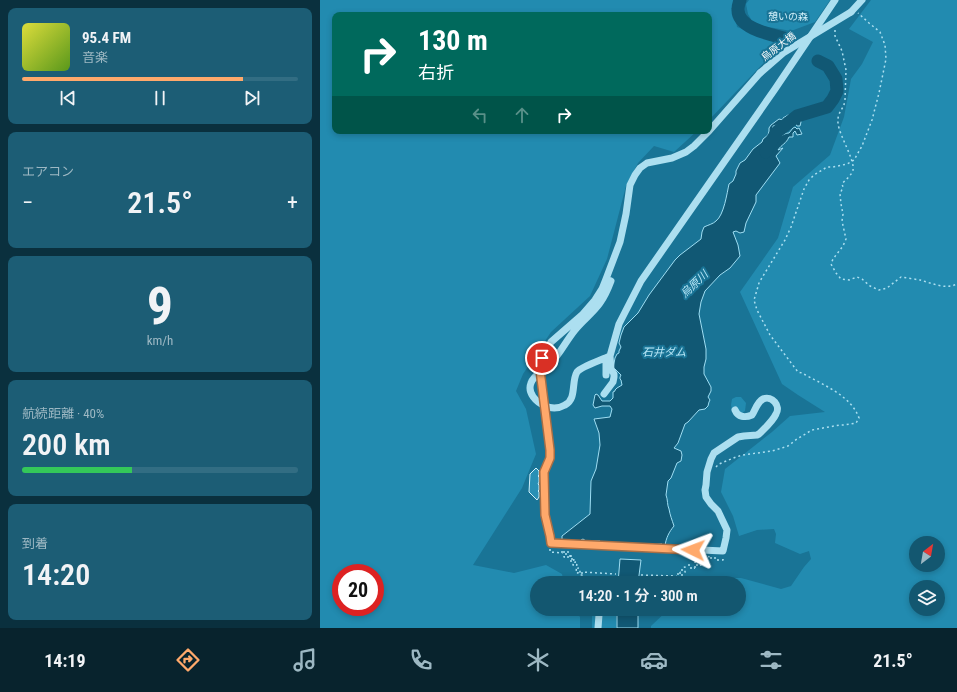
<!DOCTYPE html>
<html lang="ja">
<head>
<meta charset="utf-8">
<style>
  body { margin:0; font-family:"Roboto Condensed","Noto Sans JP",sans-serif; background:#1c5d75; color:#f1f3f6; height:100vh; display:flex; flex-direction:column; font-size:15px; white-space:nowrap }
  * { box-sizing:border-box; margin:0 }
  p { font-size:13px; color:#9db8c3 }
  .icon { flex:none; width:22px; height:22px; fill:none; stroke:currentColor; stroke-width:2; stroke-linecap:round; stroke-linejoin:round }
  .map { position:relative; flex:1; overflow:hidden }
  .details { display:flex; flex-direction:column; gap:8px; padding:8px; background:#0a303e; width:320px }
  .details>* { flex:none }
  .hud { position:absolute; left:12px; top:12px; width:380px; height:122px; border-radius:8px; box-shadow:0 2px 6px #0003; background:#00695c; color:#fff; overflow:hidden }
  .needle { width:26px; rotate:31deg }
  .fabs { position:absolute; left:589px; top:536px; display:grid; gap:8px }
  .fabs a { display:grid; place-items:center; width:36px; height:36px; border-radius:50%; background:#135770; box-shadow:0 2px 6px #0003; font-size:20px }
  .speed { position:absolute; left:12px; top:564px; display:flex; gap:8px; font-size:20px; font-weight:700; text-align:center }
  .speed>* { display:grid; place-content:center; width:52px; height:52px; border-radius:50%; background:#135770; box-shadow:0 2px 6px #0003; line-height:1 }
  .speed .limit { border:6px solid #d22; background:#fff; color:#111 }
  .pin { position:absolute; display:grid; place-items:center; width:34px; height:34px; color:#fff; margin:-17px; border:2px solid #fff; border-radius:50%; box-shadow:0 1px 4px #0007 }
  .me { position:absolute; width:44px; margin:-22px; rotate:273deg; stroke-linejoin:round; filter:drop-shadow(0 0 3px #0008) }
  .turn { display:flex; align-items:center; gap:14px; height:84px; padding:0 20px; font-size:18px }
  .turn .icon { width:52px; height:52px; stroke-width:2.5 }
  .turn b { display:block; font-size:28px; line-height:34px }
  .lanes { display:flex; align-items:center; height:38px; padding:0 20px; background:#0003; justify-content:center; gap:20px; direction:ltr }
  .lanes .off { opacity:.35 }
  .big { font-size:30px; font-weight:600; line-height:1.1 }
  .details .tile { flex:1; display:flex; flex-direction:column; justify-content:center; gap:6px; min-width:0; padding:0 14px; border-radius:8px; background:#1c5d75 }
  .details .dial { align-items:center; gap:0 }
  .dial b { font-size:52px; line-height:1 }
  .song { display:flex; align-items:center; gap:12px }
  .cover { width:48px; height:48px; border-radius:6px; background:linear-gradient(135deg,hsl(60 70% 55%),hsl(90 70% 35%)) }
  .played { height:4px; border-radius:2px; background:linear-gradient(90deg,#ffa96b 80%,#326d83 80%) }
  .keys { display:flex; justify-content:space-around; direction:ltr }
  .heat { display:flex; justify-content:space-between; align-items:center; font-size:22px; direction:ltr }
  .charge { height:6px; border-radius:3px; background:linear-gradient(90deg,#34c759 40%,#326d83 0) }
  .trip { position:absolute; left:210px; top:576px; width:216px; height:40px; border-radius:20px; background:#135770; box-shadow:0 2px 6px #0003; font-weight:600; line-height:40px; text-align:center }
  .tab-bar { display:flex; height:64px; justify-content:space-around; align-items:center; background:#08232d; color:#9db8c3 }
  .tab-bar .icon { width:28px; height:28px }
  .tab-bar .selected { color:#ffa96b }
  .tab-bar b { font-size:18px; color:#f1f3f6 }
  main { display:flex; flex:1; min-height:0 }
  .map>svg:first-child { display:block }
  .green { fill:#228bb0; fill-rule:evenodd }
  .water { fill:#115874; stroke:#9fdef3 }
  .lines { fill:none; stroke-linecap:round; stroke-linejoin:round }
  .river { stroke:#115874; stroke-width:13 }
  .building { fill:#2890b5; stroke:#d3f1fb }
  .path { stroke:#acdff0; stroke-width:1.5; stroke-dasharray:2 3; stroke-linecap:butt }
  .minor { stroke:#acdff0; stroke-width:7 }
  .minor-bridge { stroke:#acdff0; stroke-width:7 }
  .route-casing { stroke:#a66e46; stroke-width:10 }
  .route { stroke:#ffa96b; stroke-width:7 }
  .labels { text-anchor:middle; stroke-width:4; stroke-linejoin:round; paint-order:stroke }
  .park-label { font-size:10px; fill:#d3f1fb; stroke:#197496 }
  .street-label { font-size:10px; fill:#fff; stroke:#197496 }
  .water-label { font-size:11px; font-style:italic; fill:#b8e7f7; stroke:#197496 }
</style>
</head>
<body>
<main>
<section class="details">
<div class="tile">
<div class="song"><i class="cover"></i><div><b>95.4 FM</b><p>音楽</p></div></div>
<div class="played"></div>
<div class="keys"><svg class="icon" aria-label="previous" viewBox="0 0 24 24"><path d="M18 5L8 12l10 7zM5 5v14"/></svg><svg class="icon" aria-label="pause" viewBox="0 0 24 24"><path d="M8 5v14M16 5v14"/></svg><svg class="icon" aria-label="next" viewBox="0 0 24 24"><path d="M6 5l10 7-10 7zM19 5v14"/></svg></div>
</div>
<div class="tile"><p>エアコン</p>
<div class="heat"><a>−</a><b class="big">21.5°</b><a>+</a></div>
</div>
<div class="tile dial"><b>9</b><p>km/h</p></div>
<div class="tile"><p>航続距離 · 40%</p><b class="big">200 km</b><div class="charge"></div></div>
<div class="tile"><p>到着</p><b class="big">14:20</b></div>
</section>
<div class="map">
<svg width="637" height="628" viewBox="0 0 637 628">
  <rect width="100%" height="100%" fill="#197496"/>
  <path class="green" d="M0 0H413L417 27 452 40 455 51 389 120V15H15V131H377L354 152 334 146 318 163 306 186 287 259 270 296 231 332 203 374 196 391 206 409 216 454 202 488 153 565 194 573 226 565 242 574 244 583H217V609H254L260 617V628H0ZM21 573H55V607H21Z
    M429 0H510L495 22 471 31 443 26 432 21 428 14 426 4Z
    M551 0H637V628H331V626L349 609H419V583H376L382 578H421L461 589 471 586 484 567 491 559 489 551 480 554 455 543 456 534 454 529 437 530 419 536 413 516 401 492 405 469 452 432 470 416 505 412 478 395 462 384 420 292 458 238 473 187 510 155 524 117 531 79 542 64 553 42 529 29ZM596 543H618V565H596ZM596 587H618V609H596Z
    M416 397H421L426 403 425 411 422 413 412 410 411 405 412 399Z
    M272 609H296V628H272Z"/>
  <path class="water" d="M471 114H473V116H474L475 115 476 119 478 118 480 119 481 122 480 126H477L475 123 473 126H471L470 124 471 119 469 121H464L461 124 453 126V128C457 127 464 125 467 125L461 135 453 134 455 141C460 138 463 133 469 133L473 128 475 127 477 129 479 128 482 134 477 135 475 131 473 133V137H469C466 144 462 144 458 150L463 148 456 156 460 163 436 195V202L426 223 424 232 420 233 416 231 413 232 418 245 420 256 410 268 400 275 385 291 381 302 379 314 386 349V359L384 367V374L391 387V391L388 397 390 400 389 402 388 406 385 409 379 410 368 422 365 424 358 443 354 448 361 451 362 455 361 461 357 463 351 478 348 481 346 495C348 500 347 505 349 509 350 515 352 520 354 526 349 532 346 538 345 546H343L342 544 329 545 328 543 326 545 313 544 312 543 310 544H297L296 542 295 544 281 543 280 541H266L263 539 261 540 260 542 242 541V536L270 514 271 481 276 469 280 445 279 433 274 419 290 417 292 409 290 406H282L275 408 273 405 275 395 276 394 278 395 282 401H290L293 398V392L295 391V390L297 388 302 385 301 380 300 379V377L301 375 295 369H293L295 358 297 354 299 353V351L301 347 299 343 301 335 304 327 318 313 329 295 355 260 360 255 381 239 382 232 384 227C388 225 393 224 396 221 404 215 407 193 409 184L413 181 416 174V171L420 163 425 160 433 149 442 142 443 139 448 135 449 131V128L451 125 459 119 463 120V118L468 115 471 116Z
    M300 559 321 560 318 583H298Z
    M297 609H318V628H297Z"/>
  <g class="lines">
    <path class="river" d="M420 0C419 3 418 6 418 9 417 29 453 35 468 39
      M446 152 448 146 458 131 477 116 507 107 513 99 517 91 516 79 508 66 498 61"/>
  </g>
  <path class="building" d="M216 468 219 471V475L218 476 219 477V482L218 484 219 485V490L218 491 219 492V497L217 500 209 492 210 474Z"/>
  <g class="lines">
    <path class="path" d="M515 30V36L522 51 526 70 525 100C524 110 517 111 518 123 519 135 535 160 533 170 532 175 525 180 522 184L523 187 520 194 521 204 523 214 522 221 526 239 523 246 513 259 511 264 516 273 521 279 529 280 537 277 542 279 550 286 559 290 567 288 581 277C587 278 594 279 600 280 612 283 625 290 637 284
      M396 467 399 464 416 457 423 455 452 451 462 448 468 446 477 439 492 430 520 425H524L536 423 539 418C531 395 501 384 482 373L478 372 450 335 437 310 434 300 439 283 443 276 465 240 471 227 484 189 489 180 494 175 507 167H513L527 164 534 160 542 146 552 120 559 93 566 59 565 45 560 32 549 23 538 13
      M230 549V552L242 553V550
      M244 551V557H246V551
      M248 551V558H250V554H251V562H252V558H254L253 565H255V562H257L256 573H258V568L260 569V575H262V576C269 578 275 580 281 583
      M391 557V559H393
      M395 557V560H403V557
      M368 565H371V569L375 568
      M375 568V562H377V566L381 565 382 559H384V562L388 561 389 556
      M262 574V572L296 574
      M321 575 356 576V580
      M353 579 358 580V572H360V578H362V568L365 567V572H367"/>
    <path class="minor" d="M531 12 542 0
      M389 131 440 73
      M286 279 291 281C288 289 285 296 280 303 273 313 263 320 255 330 246 341 240 354 230 364 224 371 214 374 211 383 207 393 216 402 225 406 232 409 238 409 245 405 257 399 251 382 257 372 262 366 282 360 290 356L299 324 321 281 455 89 515 0
      M222 358 231 342 262 315 275 300 282 289 286 279 300 242 306 214 310 185 315 175 320 168 327 163 352 158 366 152 374 146 389 131
      M286 375V362
      M284 394 293 382 294 377V374L291 369 290 356
      M230 444V457L224 473V497L225 515 230 536 231 543 403 551 406 538 407 530 398 511 391 504 386 497 385 490 386 485 387 472 391 459 394 453 418 437 424 436 437 435 439 434C445 428 453 421 456 414 461 406 452 395 443 399 437 402 435 411 432 415 425 418 418 417 415 410
      M278 628 279 615"/>
    <path class="minor-bridge" d="M440 73 463 53 531 12
      M222 358 220 370 221 382 230 444"/>
  </g>
  <g class="lines">
    <defs>
      <path id="route" d="M222 358 220 370 230 450V458L224 472 225 515 230 536 231 543 373 550"/>
    </defs>
    <use href="#route" class="route-casing"/>
    <use href="#route" class="route"/>
  </g>
  <g class="labels">
    <g class="park-label">
      <text x="468" y="20">憩いの森</text>
    </g>
    <g class="street-label">
      <text transform="translate(458 46) rotate(-37)" y="4">烏原大橋</text>
    </g>
    <g class="water-label">
      <text transform="translate(374 284) rotate(-44)" y="4">烏原川</text>
      <text x="344" y="356">石井ダム</text>
    </g>
  </g>
</svg>
<div class="fabs">
<a><svg class="needle" viewBox="-14 -14 28 28"><path d="M0-13l5 13h-10z" fill="#e53935"/><path d="M0 13l5-13h-10z" fill="#9db8c3"/></svg></a>
<a><svg class="icon" aria-label="layers" viewBox="0 0 24 24"><path d="M12 4l9 5-9 5-9-5zM3 14l9 5 9-5"/></svg></a>
</div>
<div class="speed"><div class="limit">20</div></div>
<div class="pin" style="left:222px;top:358px;background:#d93025"><svg class="icon" aria-label="arrive" viewBox="0 0 24 24"><path d="M6 21V4h12l-3 4 3 4H6"/></svg></div>
<svg class="me" style="left:373px;top:550px" viewBox="-20 -20 40 40"><path d="M0-17L14 15 0 8-14 15z" fill="#ffa96b" stroke="#fff" stroke-width="4"/></svg>
<div class="trip">14:20 · 1 分 · 300 m</div>
<div class="hud">
<div class="turn"><svg class="icon" aria-label="right" viewBox="0 0 24 24"><path d="M7 20v-9h11M14 6l5 5-5 5"/></svg><div><b>130 m</b>右折</div></div>
<div class="lanes"><svg class="icon off" aria-label="left" viewBox="0 0 24 24"><path d="M17 20v-9H6M10 6l-5 5 5 5"/></svg><svg class="icon off" aria-label="ahead" viewBox="0 0 24 24"><path d="M12 20V5M6 11l6-6 6 6"/></svg><svg class="icon" aria-label="right" viewBox="0 0 24 24"><path d="M7 20v-9h11M14 6l5 5-5 5"/></svg></div>
</div>
</div>
</main>
<nav class="tab-bar">
<b>14:19</b>
<svg class="icon selected" aria-label="directions" viewBox="0 0 24 24"><path d="M12 3l9 9-9 9-9-9zM9 14v-3h6M13 9l2 2-2 2"/></svg>
<svg class="icon" aria-label="music" viewBox="0 0 24 24"><path d="M9 18V5l10-2v13"/><circle cx="6" cy="18" r="3"/><circle cx="16" cy="16" r="3"/></svg>
<svg class="icon" aria-label="phone" viewBox="0 0 24 24"><path d="M5 4h4l2 5-3 2q2 4 5 5l2-3 5 2v4C11 20 4 13 5 4z"/></svg>
<svg class="icon" aria-label="climate" viewBox="0 0 24 24"><path d="M12 3v18M4 7l16 10M4 17L20 7"/></svg>
<svg class="icon" aria-label="car" viewBox="0 0 24 24"><path d="M5 17H2v-5l4-1 3-4h7l3 4 3 1v5h-3M9 17h6M6 11h13"/><circle cx="7" cy="17" r="2"/><circle cx="17" cy="17" r="2"/></svg>
<svg class="icon" aria-label="filters" viewBox="0 0 24 24"><path d="M4 7h16M4 17h16"/><circle cx="9" cy="7" r="2"/><circle cx="15" cy="17" r="2"/></svg>
<b>21.5°</b>
</nav>
</body>
</html>
